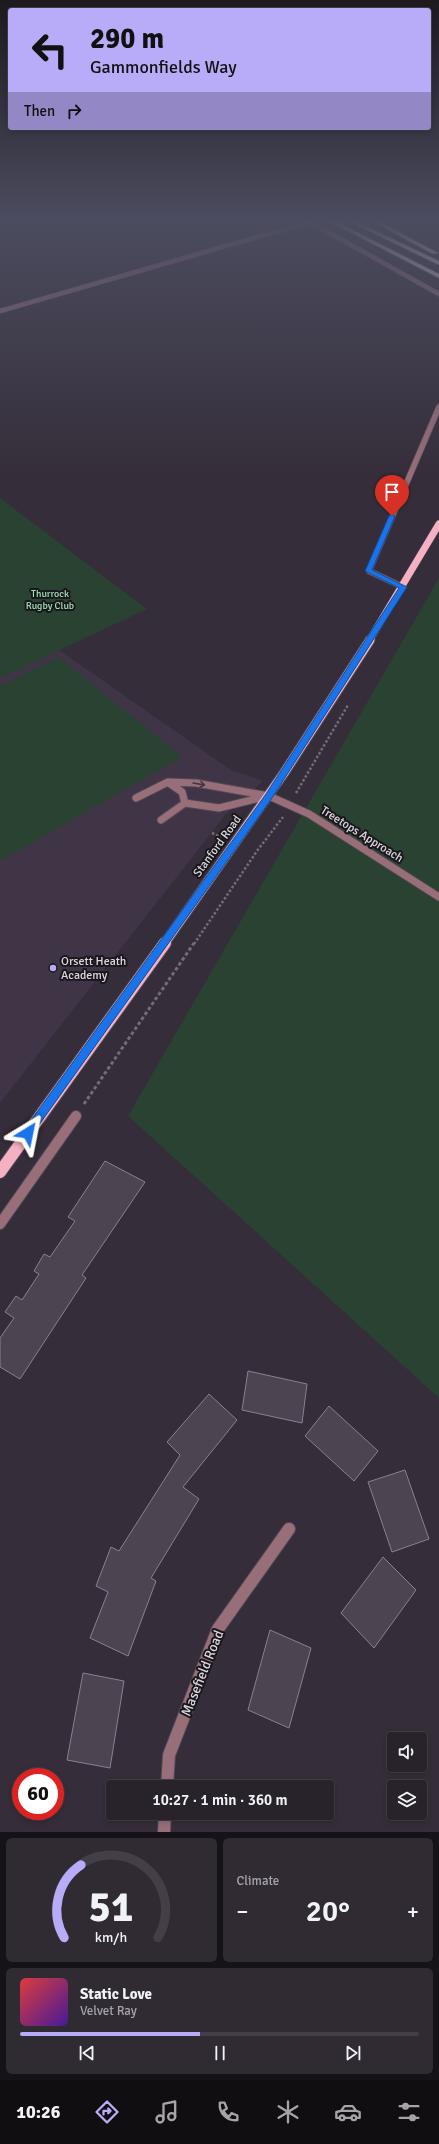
<!DOCTYPE html>
<html lang="en">
<head>
<meta charset="utf-8">
<style>
  body { margin:0; font-family:Signika,sans-serif; background:#302a33; color:#f1f3f6; height:100vh; display:flex; flex-direction:column; font-size:15px; white-space:nowrap }
  * { box-sizing:border-box; margin:0 }
  p { font-size:13px; color:#a5a4a9 }
  .icon { flex:none; width:22px; height:22px; fill:none; stroke:currentColor; stroke-width:2; stroke-linecap:round; stroke-linejoin:round }
  .map { position:relative; height:1832px; overflow:hidden }
  .details { display:flex; flex-direction:column; gap:6px; padding:6px; background:#161318; flex:1 }
  .details>* { flex:none }
  .banner { position:absolute; left:8px; top:8px; width:423px; height:122px; border-radius:4px; box-shadow:0 2px 6px #0003,0 0 0 1px #443f47; background:#b8abf7; color:#111; overflow:hidden }
  .fabs { position:absolute; left:387px; top:1732px; display:grid; gap:8px }
  .fabs a { display:grid; place-items:center; width:40px; height:40px; border-radius:4px; background:#28222b; box-shadow:0 2px 6px #0003,0 0 0 1px #443f47; font-size:20px }
  .speed { position:absolute; left:12px; top:1768px; display:flex; gap:8px; font-size:20px; font-weight:700; text-align:center }
  .speed>* { display:grid; place-content:center; width:52px; height:52px; border-radius:50%; background:#28222b; box-shadow:0 2px 6px #0003,0 0 0 1px #443f47; line-height:1 }
  .speed .limit { border:6px solid #d22; background:#fff; color:#111 }
  .pin { position:absolute; display:grid; place-items:center; width:34px; height:34px; color:#fff; margin:-41px -17px; border-radius:50% 50% 50% 0; rotate:-45deg; box-shadow:0 0 4px #0007 }
  .pin .icon { rotate:45deg }
  .me { position:absolute; width:44px; margin:-22px; rotate:35deg; stroke-linejoin:round; filter:drop-shadow(0 0 3px #0008) }
  .turn { display:flex; align-items:center; gap:14px; height:84px; padding:0 16px; font-size:18px }
  .turn .icon { width:52px; height:52px; stroke-width:2.5 }
  .turn b { display:block; font-size:28px; line-height:34px }
  .then { display:flex; align-items:center; height:38px; padding:0 16px; background:#0003; gap:8px; font-size:15px }
  .big { font-size:30px; font-weight:600; line-height:1.1 }
  .details .widget { flex:1; display:flex; flex-direction:column; justify-content:center; gap:6px; min-width:0; padding:0 14px; border-radius:6px; background:#302a33 }
  .details .dial { align-items:center; gap:0 }
  .dial svg { height:104px; overflow:visible; fill:none; stroke:#443f47; stroke-width:7; stroke-linecap:round; text-anchor:middle }
  .dial text { fill:#f1f3f6; stroke:none }
  .song { display:flex; align-items:center; gap:12px }
  .cover { width:48px; height:48px; border-radius:6px; background:linear-gradient(135deg,hsl(0 70% 55%),hsl(260 70% 35%)) }
  .played { height:4px; border-radius:2px; background:linear-gradient(90deg,#b8abf7 45%,#443f47 45%) }
  .keys { display:flex; justify-content:space-around; direction:ltr }
  .heat { display:flex; justify-content:space-between; align-items:center; font-size:22px; direction:ltr }
  .details .tiles { flex:1; display:grid; gap:6px; grid-template-columns:1fr 1fr }
  .widget:last-child { grid-column:span 2 }
  .trip { position:absolute; left:106px; top:1780px; width:228px; height:40px; border-radius:4px; background:#28222b; box-shadow:0 2px 6px #0003,0 0 0 1px #443f47; font-weight:600; line-height:40px; text-align:center }
  .tabs { display:flex; height:64px; justify-content:space-around; align-items:center; background:#100e11; color:#a5a4a9 }
  .tabs .icon { width:28px; height:28px }
  .tabs .active { color:#b8abf7 }
  .tabs b { font-size:18px; color:#f1f3f6 }
  .map>svg:first-child { display:block }
  .built { fill:#403547 }
  .green { fill:#294232 }
  .building { fill:#4c4451; stroke:#89818f }
  .lines { fill:none; stroke-linecap:round; stroke-linejoin:round }
  .lane-far1-casing { stroke:#504854; stroke-width:9 }
  .lane-casing { stroke:#504854; stroke-width:12 }
  .street-far2-casing { stroke:#504854; stroke-width:5.5 }
  .street-far1-casing { stroke:#504854; stroke-width:7 }
  .street-casing { stroke:#504854; stroke-width:14 }
  .primary-far2-casing { stroke:#504854; stroke-width:8 }
  .primary-far1-casing { stroke:#504854; stroke-width:11 }
  .primary-casing { stroke:#504854; stroke-width:14 }
  .highway-casing { stroke:#504854; stroke-width:2 }
  .path-far1 { stroke:#736c77; stroke-width:2.5; stroke-dasharray:2.5 2; stroke-linecap:butt }
  .path { stroke:#736c77; stroke-width:3; stroke-dasharray:3.5 2.5; stroke-linecap:butt }
  .lane-far1 { stroke:#986e79; stroke-width:7 }
  .lane { stroke:#986e79; stroke-width:10 }
  .street-far2 { stroke:#986e79; stroke-width:4.5 }
  .street-far1 { stroke:#986e79; stroke-width:5.5 }
  .street { stroke:#986e79; stroke-width:12 }
  .primary-far2 { stroke:#f5b1c2; stroke-width:7 }
  .primary-far1 { stroke:#f5b1c2; stroke-width:9 }
  .primary { stroke:#f5b1c2; stroke-width:12 }
  .highway { fill:#f3dee3; fill-rule:evenodd }
  .oneway { stroke:#46353d }
  .route { fill:#1a73e8; stroke:#114b97 }
  .poi-dot { fill:#b8abf7; stroke:#1a171c; stroke-width:1.5 }
  .labels { text-anchor:middle; stroke-width:4; stroke-linejoin:round; paint-order:stroke }
  .far-park-label { font-size:10px; fill:#a0e2b6; stroke:#1a171c }
  .street-label { font-size:12px; fill:#ddd8e0; stroke:#1a171c }
  .poi-label { font-size:12px; fill:#ddd8e0; stroke:#1a171c; text-anchor:start }
  .near-street-label { font-size:14px; fill:#ddd8e0; stroke:#1a171c }
</style>
</head>
<body>
<div class="map">
<svg width="439" height="1832" viewBox="0 0 439 1832">
  <rect width="100%" height="100%" fill="#352d39"/>
  <path class="built" d="M59 650 231 770 263 781 226 814 0 1103V678Z"/>
  <path class="green" d="M0 498 147 609 0 678Z
    M439 578V1398L128 1116Z
    M59 657 182 757 0 861V686Z"/>
  <path class="building" d="M105 1161 145 1182 82 1275 86 1278 20 1379 0 1367V1338L14 1318 5 1312 16 1296 22 1300 39 1274 34 1271 44 1254 50 1257 75 1221 68 1217Z
    M248 1371 307 1384 302 1423 242 1410Z
    M209 1394 237 1420 183 1487 199 1499 151 1578 156 1581 128 1656 90 1638 108 1592 96 1586 111 1547 119 1551 180 1455 167 1442Z
    M329 1406 378 1451 354 1481 305 1436Z
    M405 1470 429 1539 392 1552 368 1482Z
    M383 1557 416 1590 374 1648 341 1613Z
    M270 1630 311 1648 289 1728 248 1710Z
    M83 1673 124 1681 110 1768 67 1760Z"/>
  <g class="lines">
    <defs>
      <path id="lane-far1" d="M169 783 182 792 185 803
        M136 798 168 782 196 783 269 796 309 814 439 897
        M161 820 185 803 219 808 264 797"/>
      <path id="lane" d="M0 1224 76 1116"/>
      <path id="street-far2" d="M310 222 439 294
        M0 311 309 222"/>
      <path id="street-far1" d="M403 587 369 571 439 407"/>
      <path id="street" d="M167 1787 169 1755 218 1629 289 1529
        M164 1832 165 1813"/>
      <path id="primary-far2" d="M369 641 439 524"/>
      <path id="primary-far1" d="M164 944 284 773 370 640"/>
      <path id="primary" d="M0 1172 165 943"/>
      <path id="highway" d="M330 222H337L439 274V278Z
        M350 222H357L439 261V265Z
        M373 222H380L438 253 433 254Z"/>
    </defs>
    <use href="#lane-far1" class="lane-far1-casing"/>
    <use href="#lane" class="lane-casing"/>
    <use href="#street-far2" class="street-far2-casing"/>
    <use href="#street-far1" class="street-far1-casing"/>
    <use href="#street" class="street-casing"/>
    <use href="#primary-far2" class="primary-far2-casing"/>
    <use href="#primary-far1" class="primary-far1-casing"/>
    <use href="#primary" class="primary-casing"/>
    <use href="#highway" class="highway-casing"/>
    <path class="path-far1" d="M296 793 348 705
      M212 833 221 837
      M194 944 257 851 283 817"/>
    <path class="path" d="M84 1104 194 943"/>
    <use href="#lane-far1" class="lane-far1"/>
    <use href="#lane" class="lane"/>
    <use href="#street-far2" class="street-far2"/>
    <use href="#street-far1" class="street-far1"/>
    <use href="#street" class="street"/>
    <use href="#primary-far2" class="primary-far2"/>
    <use href="#primary-far1" class="primary-far1"/>
    <use href="#primary" class="primary"/>
    <use href="#highway" class="highway"/>
  </g>
  <defs><path id="oneway-shaft" d="M-6 0H5M1.5-3L5.5 0L1.5 3" fill="none" stroke-width="1.6" stroke-linecap="round" stroke-linejoin="round"/></defs>
  <use class="oneway" href="#oneway-shaft" transform="translate(199 784) rotate(10)"/>
  <linearGradient id="sky" x2="0" y2="1"><stop stop-color="#1d191f"/><stop offset="0.46" stop-color="#4b4c5f"/><stop offset="1" stop-color="#4b4c5f" stop-opacity="0"/></linearGradient>
  <rect width="439" height="478" fill="url(#sky)"/>
  <path class="route" d="M392 514 395 516 372 570 407 587 272 798 31 1136H24L22 1133 24 1130 266 794 399 588 365 571 389 516Z"/>
  <circle class="poi-dot" cx="53" cy="968" r="4"/>
  <g class="labels">
    <g class="far-park-label">
      <text x="50" y="597">Thurrock<tspan x="50" dy="12">Rugby Club</tspan></text>
    </g>
    <g class="street-label">
      <text transform="translate(362 834) rotate(32)" y="4">Treetops Approach</text>
      <text transform="translate(217 846) rotate(-54)" y="4">Stanford Road</text>
    </g>
    <g class="poi-label">
      <text x="61" y="965">Orsett Heath<tspan x="61" dy="14">Academy</tspan></text>
    </g>
    <g class="near-street-label">
      <text transform="translate(202 1673) rotate(-68)" y="5">Masefield Road</text>
    </g>
  </g>
</svg>
<div class="fabs">
<a><svg class="icon" aria-label="sound" viewBox="0 0 24 24"><path d="M4 9h4l5-4v14l-5-4H4zM17 9q2 3 0 6"/></svg></a>
<a><svg class="icon" aria-label="layers" viewBox="0 0 24 24"><path d="M12 4l9 5-9 5-9-5zM3 14l9 5 9-5"/></svg></a>
</div>
<div class="speed"><div class="limit">60</div></div>
<div class="pin" style="left:392px;top:516px;background:#d93025"><svg class="icon" aria-label="arrive" viewBox="0 0 24 24"><path d="M6 21V4h12l-3 4 3 4H6"/></svg></div>
<svg class="me" style="left:28px;top:1133px" viewBox="-20 -20 40 40"><path d="M0-17L14 15 0 8-14 15z" fill="#1a73e8" stroke="#fff" stroke-width="4"/></svg>
<div class="trip">10:27 · 1 min · 360 m</div>
<div class="banner">
<div class="turn"><svg class="icon" aria-label="left" viewBox="0 0 24 24"><path d="M17 20v-9H6M10 6l-5 5 5 5"/></svg><div><b>290 m</b>Gammonfields Way</div></div>
<div class="then">Then<svg class="icon" aria-label="right" viewBox="0 0 24 24"><path d="M7 20v-9h11M14 6l5 5-5 5"/></svg></div>
</div>
</div>
<section class="details">
<div class="tiles">
<div class="widget dial"><svg viewBox="0 0 100 80">
<path d="M14 69A42 42 0 1 1 86 69"/>
<path d="M14 69A42 42 0 0 1 27 13" stroke="#b8abf7"/>
<text x="50" y="56" font-size="32" font-weight="700">51</text>
<text x="50" y="72" font-size="11">km/h</text>
</svg></div>
<div class="widget"><p>Climate</p>
<div class="heat"><a>−</a><b class="big">20°</b><a>+</a></div>
</div>
<div class="widget">
<div class="song"><i class="cover"></i><div><b>Static Love</b><p>Velvet Ray</p></div></div>
<div class="played"></div>
<div class="keys"><svg class="icon" aria-label="previous" viewBox="0 0 24 24"><path d="M18 5L8 12l10 7zM5 5v14"/></svg><svg class="icon" aria-label="pause" viewBox="0 0 24 24"><path d="M8 5v14M16 5v14"/></svg><svg class="icon" aria-label="next" viewBox="0 0 24 24"><path d="M6 5l10 7-10 7zM19 5v14"/></svg></div>
</div>
</div>
</section>
<nav class="tabs">
<b>10:26</b>
<svg class="icon active" aria-label="directions" viewBox="0 0 24 24"><path d="M12 3l9 9-9 9-9-9zM9 14v-3h6M13 9l2 2-2 2"/></svg>
<svg class="icon" aria-label="music" viewBox="0 0 24 24"><path d="M9 18V5l10-2v13"/><circle cx="6" cy="18" r="3"/><circle cx="16" cy="16" r="3"/></svg>
<svg class="icon" aria-label="phone" viewBox="0 0 24 24"><path d="M5 4h4l2 5-3 2q2 4 5 5l2-3 5 2v4C11 20 4 13 5 4z"/></svg>
<svg class="icon" aria-label="climate" viewBox="0 0 24 24"><path d="M12 3v18M4 7l16 10M4 17L20 7"/></svg>
<svg class="icon" aria-label="car" viewBox="0 0 24 24"><path d="M5 17H2v-5l4-1 3-4h7l3 4 3 1v5h-3M9 17h6M6 11h13"/><circle cx="7" cy="17" r="2"/><circle cx="17" cy="17" r="2"/></svg>
<svg class="icon" aria-label="filters" viewBox="0 0 24 24"><path d="M4 7h16M4 17h16"/><circle cx="9" cy="7" r="2"/><circle cx="15" cy="17" r="2"/></svg>
</nav>
</body>
</html>
